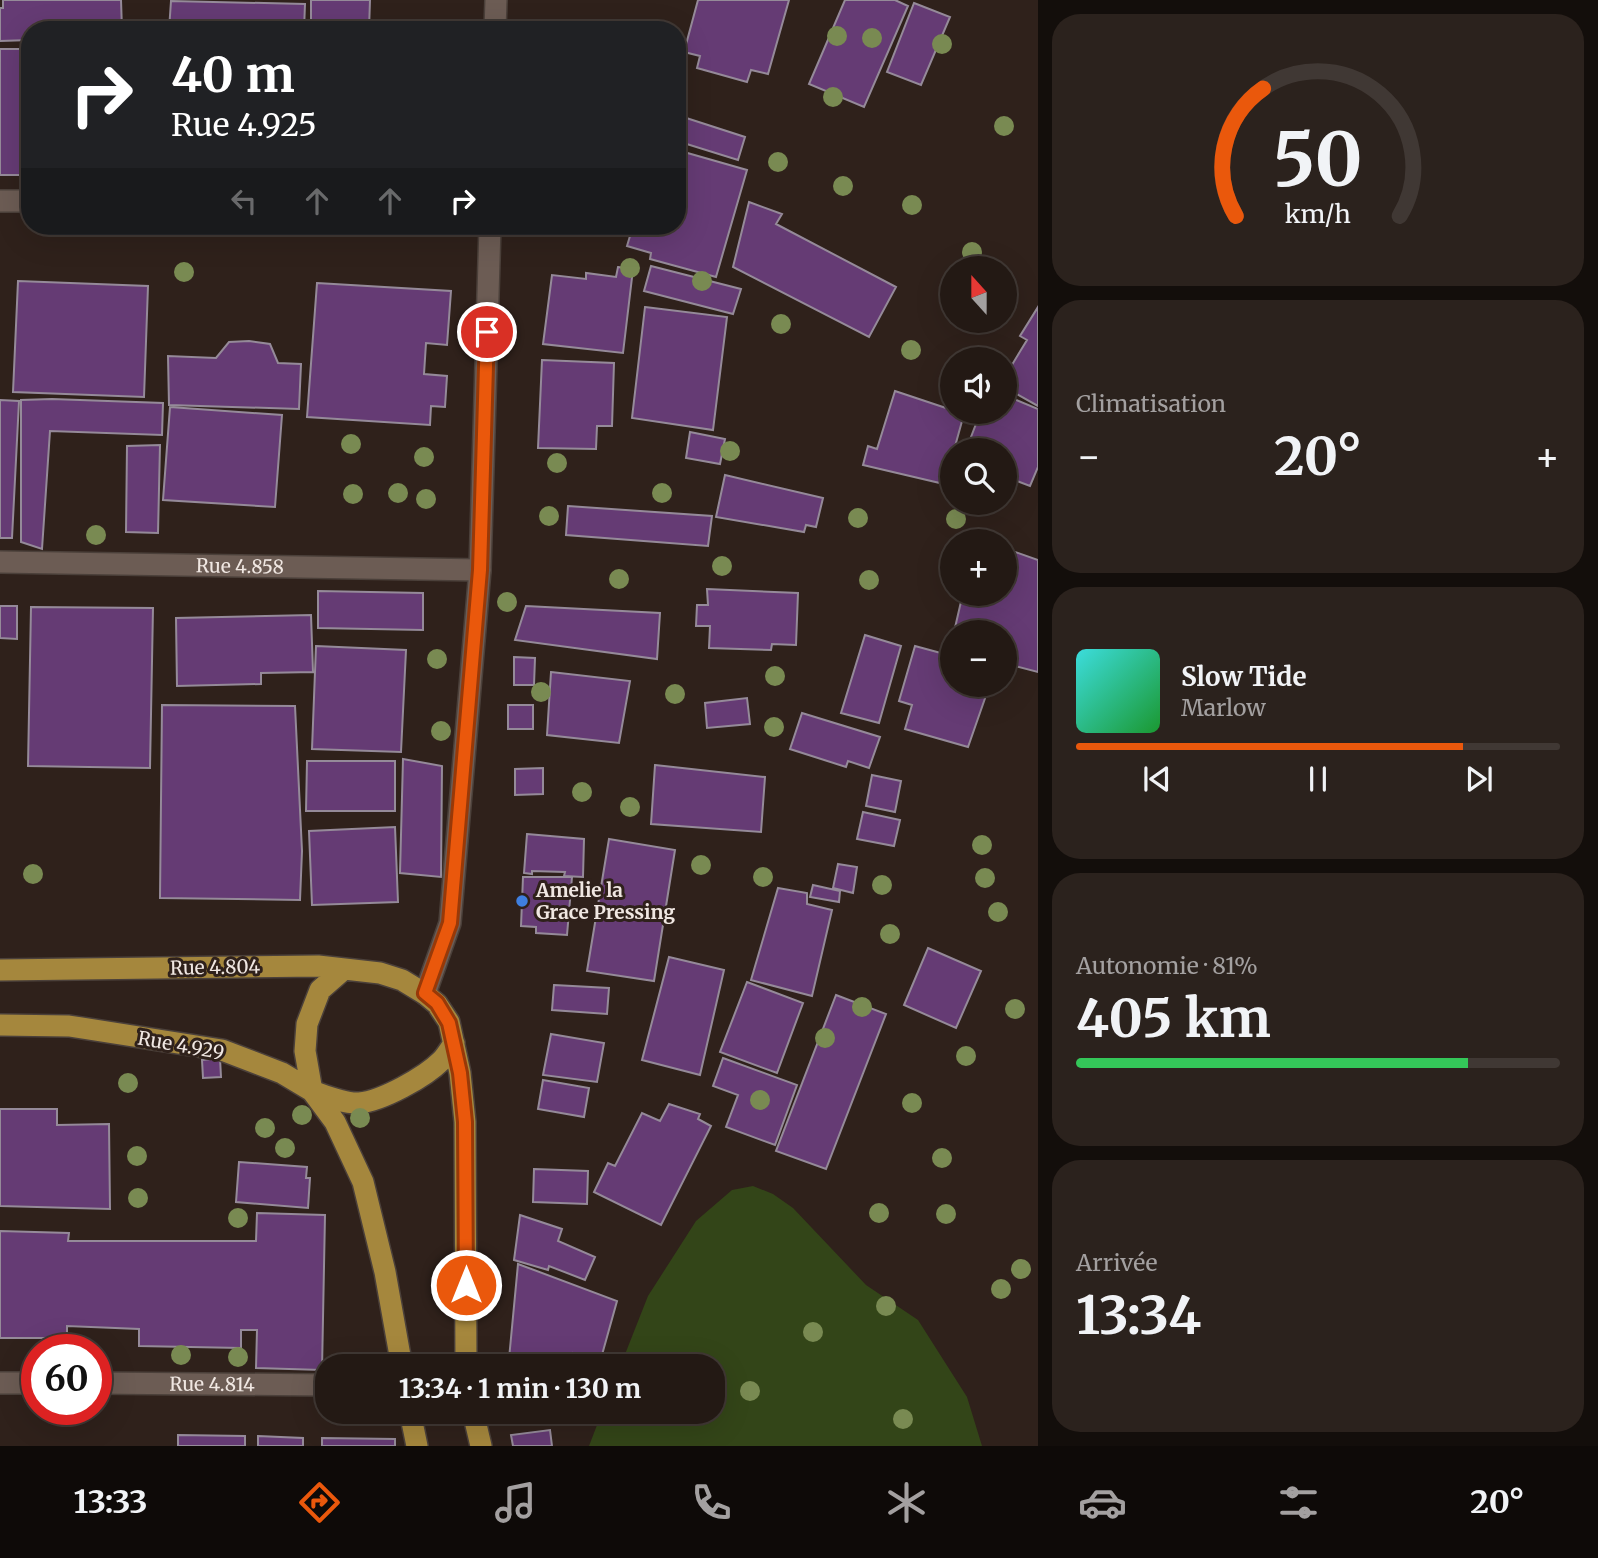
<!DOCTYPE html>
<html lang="fr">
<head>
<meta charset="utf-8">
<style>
  body { margin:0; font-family:Merriweather,serif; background:#2b221d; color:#f1f3f6; height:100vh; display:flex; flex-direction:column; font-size:26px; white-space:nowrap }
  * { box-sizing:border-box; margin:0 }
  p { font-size:23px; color:#a3a0a0 }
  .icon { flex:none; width:38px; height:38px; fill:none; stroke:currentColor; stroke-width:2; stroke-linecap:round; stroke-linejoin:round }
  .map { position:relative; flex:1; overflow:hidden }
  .panel { display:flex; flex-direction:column; gap:14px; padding:14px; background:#130e0b; width:560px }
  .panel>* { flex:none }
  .top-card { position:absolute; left:21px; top:21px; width:665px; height:214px; border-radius:28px; box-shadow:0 7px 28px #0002,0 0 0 2px #403834; background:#202124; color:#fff; overflow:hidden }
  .needle { width:46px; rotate:339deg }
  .buttons { position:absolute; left:940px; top:256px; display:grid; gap:14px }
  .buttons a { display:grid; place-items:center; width:77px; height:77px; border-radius:50%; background:#231914; box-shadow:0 7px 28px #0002,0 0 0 2px #403834; font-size:35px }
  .speed { position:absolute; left:21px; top:1334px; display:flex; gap:14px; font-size:35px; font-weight:700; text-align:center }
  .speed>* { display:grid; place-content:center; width:91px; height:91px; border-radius:50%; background:#231914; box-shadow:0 7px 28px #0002,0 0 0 2px #403834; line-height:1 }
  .speed .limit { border:10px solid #d22; background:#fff; color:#111 }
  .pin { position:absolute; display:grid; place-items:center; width:60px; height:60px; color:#fff; margin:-30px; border:4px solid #fff; border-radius:50%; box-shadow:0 2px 7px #0007 }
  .me { position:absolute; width:77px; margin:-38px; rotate:0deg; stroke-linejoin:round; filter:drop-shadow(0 0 5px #0008) }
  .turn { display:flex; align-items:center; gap:24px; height:147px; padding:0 35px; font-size:32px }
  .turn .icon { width:91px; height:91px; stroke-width:2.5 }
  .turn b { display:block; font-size:49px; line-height:60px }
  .lanes { display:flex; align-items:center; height:66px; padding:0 35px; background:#0003; justify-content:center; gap:35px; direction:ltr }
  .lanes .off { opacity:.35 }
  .big { font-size:52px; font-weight:700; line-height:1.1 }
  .panel .tile { flex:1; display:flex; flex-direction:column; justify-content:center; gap:10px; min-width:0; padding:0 24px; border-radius:28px; background:#2b221d }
  .panel .dial { align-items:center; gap:0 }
  .dial svg { height:182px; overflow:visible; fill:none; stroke:#403834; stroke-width:7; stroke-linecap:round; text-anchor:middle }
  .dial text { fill:#f1f3f6; stroke:none }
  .song { display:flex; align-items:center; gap:21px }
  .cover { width:84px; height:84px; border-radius:10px; background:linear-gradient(135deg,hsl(180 70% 55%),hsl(130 70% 35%)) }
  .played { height:7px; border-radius:4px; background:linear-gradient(90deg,#ea580c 80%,#403834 80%) }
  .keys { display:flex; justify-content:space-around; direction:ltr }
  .heat { display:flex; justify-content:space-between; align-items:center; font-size:38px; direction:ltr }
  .charge { height:10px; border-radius:5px; background:linear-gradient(90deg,#34c759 81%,#403834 0) }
  .trip { position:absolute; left:315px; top:1354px; width:410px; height:70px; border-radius:28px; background:#231914; box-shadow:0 7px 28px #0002,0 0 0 2px #403834; font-weight:700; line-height:70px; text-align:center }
  .tabs { display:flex; height:112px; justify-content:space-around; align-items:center; background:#0e0a08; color:#a3a0a0 }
  .tabs .icon { width:49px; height:49px }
  .tabs .active { color:#ea580c }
  .tabs b { font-size:32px; color:#f1f3f6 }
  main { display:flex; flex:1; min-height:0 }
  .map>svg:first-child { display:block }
  .green { fill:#334518 }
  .building { fill:#653b74; stroke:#958a99; stroke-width:2 }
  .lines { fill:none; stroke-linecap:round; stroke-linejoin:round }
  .street-casing { stroke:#4b403a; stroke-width:24 }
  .primary-casing { stroke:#4b403a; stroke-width:24 }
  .street { stroke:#6c5c54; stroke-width:21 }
  .primary { stroke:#a5873d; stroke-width:21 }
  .tree { fill:#798a52 }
  .route-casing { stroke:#983908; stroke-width:18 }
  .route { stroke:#ea580c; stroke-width:12 }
  .shop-dot { fill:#3f7fe0; stroke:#2f211b; stroke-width:2.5 }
  .labels { text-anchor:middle; stroke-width:6; stroke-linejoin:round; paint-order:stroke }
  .street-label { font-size:19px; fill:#f0e7e2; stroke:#2f211b }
  .poi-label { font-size:19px; font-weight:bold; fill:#f0e7e2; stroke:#2f211b; text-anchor:start }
</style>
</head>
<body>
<main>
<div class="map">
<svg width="1038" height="1446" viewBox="0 0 1038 1446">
  <rect width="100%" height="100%" fill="#2f211b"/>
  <path class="green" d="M753 1186 773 1194 793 1208 866 1285 918 1320 967 1397 982 1446H589L602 1412H712V1367H620L648 1296 696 1221 732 1190Z"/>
  <path class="building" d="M3 0H121L122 30H30V40L0 41V8H3Z
    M311 0H370L369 30H311Z
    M698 0H789L768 74 751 70 747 82 697 68 700 56 684 52Z
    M845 0H895L908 6 864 107 809 84Z
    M171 1 305 4 304 30H169Z
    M914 3 950 17 921 85 887 72Z
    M0 49H24L22 175H0Z
    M29 74H30V167H26Z
    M677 115 745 137 738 160 677 141Z
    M677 150 747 170 716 277 650 259 651 253 627 246 633 226H677Z
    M749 202 782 214 776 224 896 287 869 337 733 267Z
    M651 266 741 289 733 314 644 291Z
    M618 267 633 269 623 353 543 344 552 275 586 279V273L616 277Z
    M18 281 148 286 144 397 13 392Z
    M317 283 451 291 447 345 426 343 424 374 447 376 445 407 431 406 430 425 307 417Z
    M645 307 727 317 713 430 632 418Z
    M1038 307V406L1004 387V378L1027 340 1020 336Z
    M249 341 270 344 278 363 301 364 299 409 169 405 168 356 216 358 229 342Z
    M542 360 614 363 612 426H597L596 449 538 448Z
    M895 391 952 410V411L964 414 954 450H952V456L944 484 863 465 868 446 877 449Z
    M1004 395 1038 409V467L1030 486 1004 476V450H966L981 411H1004Z
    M52 399 163 403 162 435 50 431 42 549 21 542V400Z
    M0 400 19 401 12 538H0Z
    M170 407 282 415 275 507 163 500Z
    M690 432 725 439 720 464 686 458Z
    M160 445 158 533 126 532 127 446Z
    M725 475 823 498 816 527 806 525 804 532 716 517Z
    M568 506 712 516 708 546 566 535Z
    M1004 548 1038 560V672L1004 663V632H954L963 593H1004Z
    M707 589 798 593 796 645 772 644 771 650 709 648 710 626H696L697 605H708Z
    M318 591 423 593V630L318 628Z
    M0 606H17V639L0 638Z
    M526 606 660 613 657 659 515 640Z
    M31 607 153 608 150 768 28 766Z
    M311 615 313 672 261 673V684L177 686 176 618Z
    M865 635 901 646 879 723 841 713Z
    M316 646 406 650 401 752 312 749Z
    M915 646 952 656V684H990L968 747 905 729 912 705 899 701Z
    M514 657 535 658 534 685H514Z
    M551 672 630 681 619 743 547 735Z
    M747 698 750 724 707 728 705 703Z
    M162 705 295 706 302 851 300 900 160 898Z
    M508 705H533V729H508Z
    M802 713 880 737 869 768 848 761 846 767 790 749Z
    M403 759 442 766 441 877 400 873Z
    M307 761H395V811H306Z
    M655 765 765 777 761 832 651 824Z
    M543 768V794L515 795V769Z
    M872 775 901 781 895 812 866 806Z
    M863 812 900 820 894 846 857 839Z
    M395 827 398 902 312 905 309 831Z
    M527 834 584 839 583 877 564 876 565 872 532 871V874L524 873Z
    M609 839 675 850 654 981 587 971Z
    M838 864 857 867 853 893 833 888Z
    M523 877H572L567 935 536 933V927L521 926Z
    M813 885 840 891 839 902 810 897Z
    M778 888 807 893V904L832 910 812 996 751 980Z
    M928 948 981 971 956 1028 904 1005Z
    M669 957 724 970 700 1075 642 1060Z
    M747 982 803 1003 777 1073 720 1052Z
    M554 985 609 988 607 1014 552 1010Z
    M836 995 886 1014 826 1169 776 1151Z
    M551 1034 604 1043 597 1082 543 1075Z
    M220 1058 221 1077 203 1078 202 1060Z
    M723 1058 797 1085 775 1145 726 1127 738 1095 713 1086Z
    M543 1080 589 1088 584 1117 538 1109Z
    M669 1104 700 1114 698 1119 711 1126 661 1225 594 1192 608 1163 615 1166 642 1113 660 1121Z
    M0 1109H57V1125L109 1124 110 1209 0 1206Z
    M239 1162 307 1167 306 1178H310L308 1208 236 1202Z
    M534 1169 588 1171 587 1204 533 1202Z
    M257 1213 325 1215 322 1370 256 1368 257 1330H241V1348L139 1346V1329L67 1326V1338H0V1231L69 1233 68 1241H256Z
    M520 1215 562 1229 558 1241 595 1257 585 1280 549 1266 548 1270 514 1260Z
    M518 1264 617 1301 600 1362 573 1353 568 1367H520V1361L509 1359Z
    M550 1430 552 1446H513L511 1435Z
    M178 1435 245 1436V1446H178Z
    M258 1436 303 1438V1446H258Z
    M322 1438 395 1439V1446H322Z"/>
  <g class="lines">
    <defs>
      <g id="street">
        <path d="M495 30 496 0"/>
        <path d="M0 201H30"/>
        <path id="s1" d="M0 562 480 570"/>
        <path d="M425 994 450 923 480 570 490 226"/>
        <path d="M0 1383H37"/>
        <path id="s2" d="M96 1383 327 1385"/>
      </g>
      <path id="primary" d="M344 969 320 990 307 1024 305 1051 312 1091C326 1096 344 1104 359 1103 382 1101 425 1077 441 1061 446 1056 450 1049 454 1043
        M0 970 318 966 380 973 402 980 425 994 437 1004 449 1022 460 1073 465 1122 466 1367
        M0 1025 69 1026 222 1050 282 1073 312 1091 335 1122 363 1182 385 1272 402 1367
        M410 1412 417 1446
        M473 1412 481 1446"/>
    </defs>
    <use href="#street" class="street-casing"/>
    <use href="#primary" class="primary-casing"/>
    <use href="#street" class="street"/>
    <use href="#primary" class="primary"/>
  </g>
  <g class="tree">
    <circle cx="837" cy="36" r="10"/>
    <circle cx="872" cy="38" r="10"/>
    <circle cx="942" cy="44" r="10"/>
    <circle cx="833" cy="97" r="10"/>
    <circle cx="1004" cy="126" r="10"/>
    <circle cx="778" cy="162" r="10"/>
    <circle cx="843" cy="186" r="10"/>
    <circle cx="912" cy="205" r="10"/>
    <circle cx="972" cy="252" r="10"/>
    <circle cx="630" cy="268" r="10"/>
    <circle cx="184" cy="272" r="10"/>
    <circle cx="702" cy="281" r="10"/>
    <circle cx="781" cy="324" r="10"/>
    <circle cx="911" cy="350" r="10"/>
    <circle cx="351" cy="444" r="10"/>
    <circle cx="730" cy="451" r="10"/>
    <circle cx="424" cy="457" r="10"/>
    <circle cx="557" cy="463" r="10"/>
    <circle cx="398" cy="493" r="10"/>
    <circle cx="662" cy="493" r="10"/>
    <circle cx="353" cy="494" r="10"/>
    <circle cx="426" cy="499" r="10"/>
    <circle cx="549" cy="516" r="10"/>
    <circle cx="858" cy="518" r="10"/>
    <circle cx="956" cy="519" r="10"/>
    <circle cx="96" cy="535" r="10"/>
    <circle cx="722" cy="566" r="10"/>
    <circle cx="619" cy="579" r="10"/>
    <circle cx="869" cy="580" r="10"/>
    <circle cx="507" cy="602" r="10"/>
    <circle cx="437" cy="659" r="10"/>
    <circle cx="775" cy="676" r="10"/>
    <circle cx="541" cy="692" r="10"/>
    <circle cx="675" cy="694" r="10"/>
    <circle cx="774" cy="727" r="10"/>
    <circle cx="441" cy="731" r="10"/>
    <circle cx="582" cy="792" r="10"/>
    <circle cx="630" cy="807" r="10"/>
    <circle cx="982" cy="845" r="10"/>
    <circle cx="701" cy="865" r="10"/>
    <circle cx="33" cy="874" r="10"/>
    <circle cx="763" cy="877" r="10"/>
    <circle cx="985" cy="878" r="10"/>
    <circle cx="882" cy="885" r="10"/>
    <circle cx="998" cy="912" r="10"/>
    <circle cx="890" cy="934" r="10"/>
    <circle cx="862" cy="1007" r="10"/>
    <circle cx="1015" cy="1009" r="10"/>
    <circle cx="825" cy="1038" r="10"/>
    <circle cx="966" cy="1056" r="10"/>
    <circle cx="128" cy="1083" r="10"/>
    <circle cx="760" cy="1100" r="10"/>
    <circle cx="912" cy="1103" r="10"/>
    <circle cx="302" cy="1115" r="10"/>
    <circle cx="360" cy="1118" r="10"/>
    <circle cx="265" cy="1128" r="10"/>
    <circle cx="285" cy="1148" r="10"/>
    <circle cx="137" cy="1156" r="10"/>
    <circle cx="942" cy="1158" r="10"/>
    <circle cx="138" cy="1198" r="10"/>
    <circle cx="879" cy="1213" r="10"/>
    <circle cx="946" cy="1214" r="10"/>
    <circle cx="238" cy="1218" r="10"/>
    <circle cx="1021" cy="1269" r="10"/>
    <circle cx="1001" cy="1289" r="10"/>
    <circle cx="886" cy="1306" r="10"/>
    <circle cx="813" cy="1332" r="10"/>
    <circle cx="181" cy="1355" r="10"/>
    <circle cx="238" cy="1357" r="10"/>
    <circle cx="750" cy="1391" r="10"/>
    <circle cx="903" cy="1419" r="10"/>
  </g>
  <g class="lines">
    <defs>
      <path id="route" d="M466 1285 465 1122 460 1073 449 1023 437 1003 425 993 450 923 480 570 487 332"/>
    </defs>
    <use href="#route" class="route-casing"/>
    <use href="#route" class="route"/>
  </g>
  <circle class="shop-dot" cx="522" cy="901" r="7"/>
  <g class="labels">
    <g class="street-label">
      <text dy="7" stroke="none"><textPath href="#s1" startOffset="240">Rue 4.858</textPath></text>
      <text transform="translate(215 967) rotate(-1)" y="7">Rue 4.804</text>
      <text transform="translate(181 1045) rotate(10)" y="7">Rue 4.929</text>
      <text dy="7" stroke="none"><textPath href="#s2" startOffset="116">Rue 4.814</textPath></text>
    </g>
    <g class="poi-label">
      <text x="536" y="897">Amelie la<tspan x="536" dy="22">Grace Pressing</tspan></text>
    </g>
  </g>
</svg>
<div class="buttons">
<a><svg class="needle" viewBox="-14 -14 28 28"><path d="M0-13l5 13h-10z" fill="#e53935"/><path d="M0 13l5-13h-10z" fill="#a3a0a0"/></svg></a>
<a><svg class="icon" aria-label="sound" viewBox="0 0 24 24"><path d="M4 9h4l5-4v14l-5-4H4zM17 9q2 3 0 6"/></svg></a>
<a><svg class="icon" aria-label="search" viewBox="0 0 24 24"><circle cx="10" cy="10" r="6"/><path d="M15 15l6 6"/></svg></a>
<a>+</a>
<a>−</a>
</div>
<div class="speed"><div class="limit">60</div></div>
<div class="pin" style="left:487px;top:332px;background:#d93025"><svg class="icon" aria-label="arrive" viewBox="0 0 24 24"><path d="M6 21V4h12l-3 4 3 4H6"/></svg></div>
<svg class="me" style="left:466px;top:1285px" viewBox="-20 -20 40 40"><circle r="17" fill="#ea580c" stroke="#fff" stroke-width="3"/><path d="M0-11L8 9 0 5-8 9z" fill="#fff"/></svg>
<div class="trip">13:34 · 1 min · 130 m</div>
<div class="top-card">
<div class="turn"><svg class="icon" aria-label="right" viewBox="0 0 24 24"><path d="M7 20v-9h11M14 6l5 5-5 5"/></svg><div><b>40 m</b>Rue 4.925</div></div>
<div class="lanes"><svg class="icon off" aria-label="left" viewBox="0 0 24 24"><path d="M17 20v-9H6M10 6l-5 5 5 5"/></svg><svg class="icon off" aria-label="ahead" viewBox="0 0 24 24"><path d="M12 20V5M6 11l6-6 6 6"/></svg><svg class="icon off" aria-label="ahead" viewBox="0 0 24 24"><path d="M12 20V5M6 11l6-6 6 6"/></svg><svg class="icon" aria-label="right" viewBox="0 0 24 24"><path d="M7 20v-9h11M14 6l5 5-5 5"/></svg></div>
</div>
</div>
<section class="panel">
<div class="tile dial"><svg viewBox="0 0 100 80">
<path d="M14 69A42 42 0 1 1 86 69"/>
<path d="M14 69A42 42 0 0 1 26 13" stroke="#ea580c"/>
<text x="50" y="56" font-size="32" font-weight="700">50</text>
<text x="50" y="72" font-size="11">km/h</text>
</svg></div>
<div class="tile"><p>Climatisation</p>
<div class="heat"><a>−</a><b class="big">20°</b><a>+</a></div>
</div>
<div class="tile">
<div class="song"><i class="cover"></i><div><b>Slow Tide</b><p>Marlow</p></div></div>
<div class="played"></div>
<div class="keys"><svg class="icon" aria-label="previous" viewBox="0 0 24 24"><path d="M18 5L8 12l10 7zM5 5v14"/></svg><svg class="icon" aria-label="pause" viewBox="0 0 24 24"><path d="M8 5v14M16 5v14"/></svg><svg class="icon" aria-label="next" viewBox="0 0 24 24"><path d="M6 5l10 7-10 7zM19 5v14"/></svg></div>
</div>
<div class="tile"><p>Autonomie · 81%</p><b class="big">405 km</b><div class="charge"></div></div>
<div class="tile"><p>Arrivée</p><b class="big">13:34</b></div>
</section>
</main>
<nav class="tabs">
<b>13:33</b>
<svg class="icon active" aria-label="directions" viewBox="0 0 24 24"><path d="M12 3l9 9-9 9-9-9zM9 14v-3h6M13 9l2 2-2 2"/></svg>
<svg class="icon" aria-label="music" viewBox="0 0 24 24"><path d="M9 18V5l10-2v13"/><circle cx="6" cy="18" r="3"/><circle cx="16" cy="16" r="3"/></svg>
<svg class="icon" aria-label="phone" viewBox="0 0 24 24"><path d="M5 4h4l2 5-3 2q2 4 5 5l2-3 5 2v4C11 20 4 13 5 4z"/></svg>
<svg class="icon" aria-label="climate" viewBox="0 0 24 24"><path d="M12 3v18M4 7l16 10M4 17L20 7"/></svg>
<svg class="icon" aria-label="car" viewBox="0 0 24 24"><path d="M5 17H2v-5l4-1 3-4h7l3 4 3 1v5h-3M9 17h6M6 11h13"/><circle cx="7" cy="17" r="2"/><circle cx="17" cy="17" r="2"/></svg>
<svg class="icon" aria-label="filters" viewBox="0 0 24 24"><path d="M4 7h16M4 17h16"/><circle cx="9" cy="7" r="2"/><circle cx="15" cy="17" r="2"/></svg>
<b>20°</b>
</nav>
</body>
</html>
